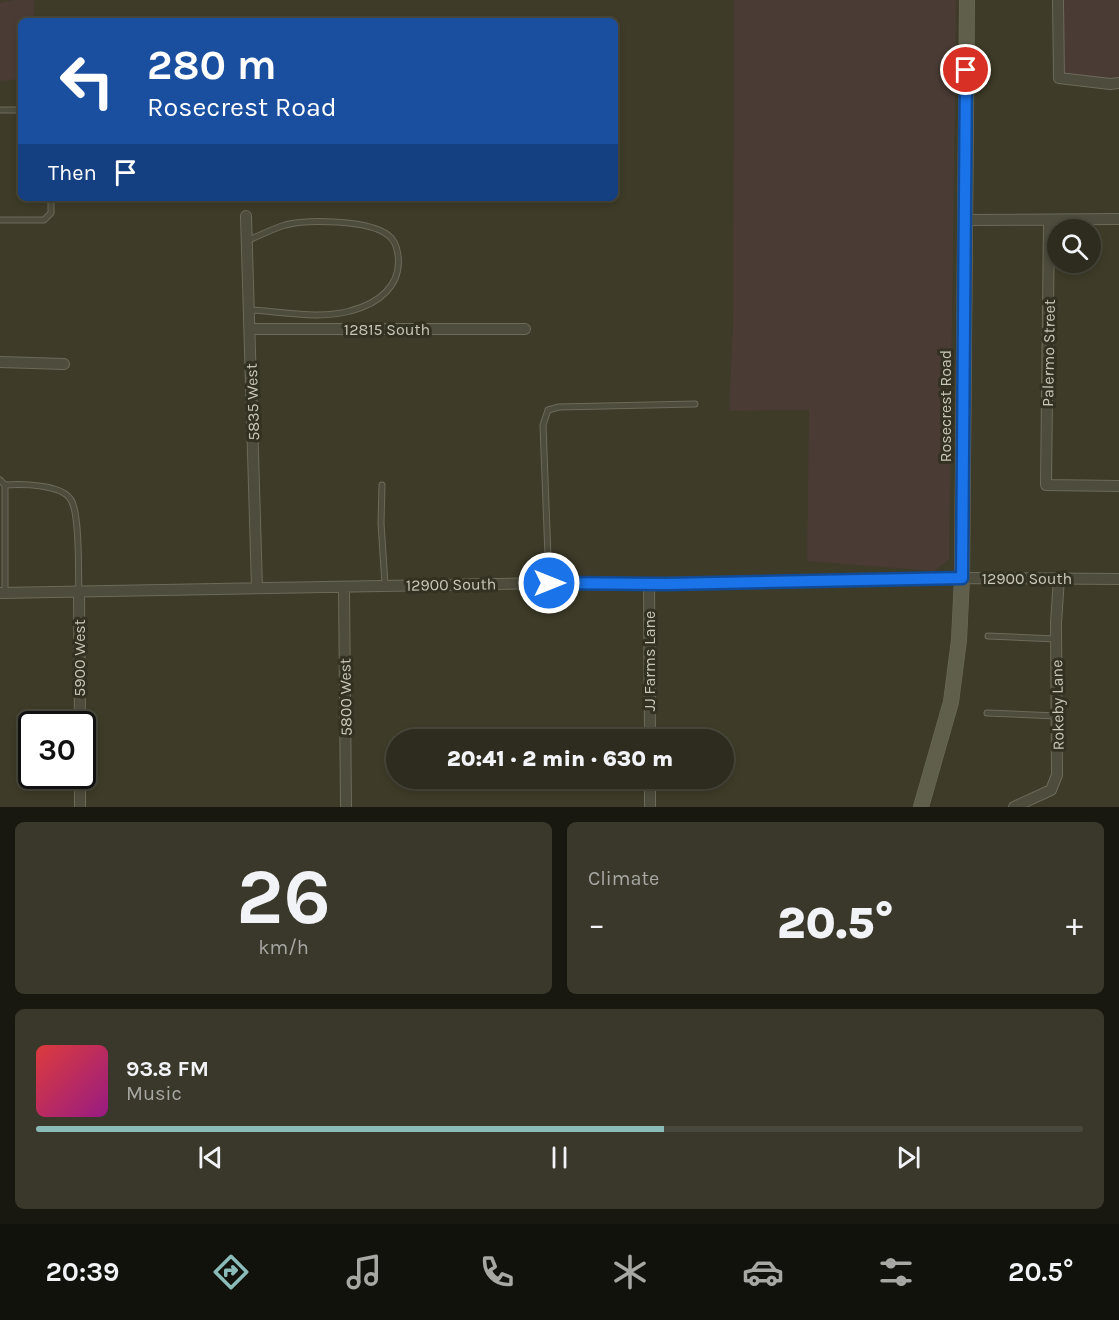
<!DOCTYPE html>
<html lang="en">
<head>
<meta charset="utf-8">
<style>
  body { margin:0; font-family:Karla,sans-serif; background:#3a382b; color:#f1f3f6; height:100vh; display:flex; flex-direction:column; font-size:22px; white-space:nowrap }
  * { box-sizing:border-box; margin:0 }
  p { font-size:20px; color:#a7a7a4 }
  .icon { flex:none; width:33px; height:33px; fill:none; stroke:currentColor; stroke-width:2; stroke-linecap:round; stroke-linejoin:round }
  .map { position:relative; height:807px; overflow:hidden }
  .sheet { display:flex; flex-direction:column; gap:15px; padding:15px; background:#191810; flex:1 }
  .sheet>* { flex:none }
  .guide { position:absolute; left:18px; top:18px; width:600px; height:183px; border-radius:9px; box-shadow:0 3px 9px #0003,0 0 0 2px #49483c; background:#1a4fa0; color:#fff; overflow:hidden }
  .controls { position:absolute; left:1047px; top:219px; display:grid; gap:12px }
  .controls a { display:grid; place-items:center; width:54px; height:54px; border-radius:50%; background:#2e2c1e; box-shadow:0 3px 9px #0003,0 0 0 2px #49483c; font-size:30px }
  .speed { position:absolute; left:18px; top:711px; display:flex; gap:12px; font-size:30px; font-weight:700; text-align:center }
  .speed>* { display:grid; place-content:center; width:78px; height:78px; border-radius:50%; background:#2e2c1e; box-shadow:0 3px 9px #0003,0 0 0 2px #49483c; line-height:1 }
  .speed .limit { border:3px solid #111; border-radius:9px; background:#fff; color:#111 }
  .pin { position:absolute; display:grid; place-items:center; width:51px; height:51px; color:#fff; margin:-26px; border:3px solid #fff; border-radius:50%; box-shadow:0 2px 6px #0007 }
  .me { position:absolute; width:66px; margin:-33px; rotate:90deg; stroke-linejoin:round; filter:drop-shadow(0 0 4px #0008) }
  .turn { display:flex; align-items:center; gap:21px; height:126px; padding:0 30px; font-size:27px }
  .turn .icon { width:78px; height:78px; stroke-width:2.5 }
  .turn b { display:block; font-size:42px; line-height:51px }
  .then { display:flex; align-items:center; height:57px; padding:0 30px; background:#0003; gap:12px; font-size:22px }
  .big { font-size:45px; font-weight:800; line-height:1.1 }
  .sheet .tile { flex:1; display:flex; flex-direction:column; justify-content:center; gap:9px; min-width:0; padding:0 21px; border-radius:9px; background:#3a382b }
  .sheet .dial { align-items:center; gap:0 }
  .dial b { font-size:78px; line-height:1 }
  .song { display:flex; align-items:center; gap:18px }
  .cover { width:72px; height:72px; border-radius:9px; background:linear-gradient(135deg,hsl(0 70% 55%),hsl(310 70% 35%)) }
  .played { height:6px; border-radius:3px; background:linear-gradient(90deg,#8bbbb9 60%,#49483c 60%) }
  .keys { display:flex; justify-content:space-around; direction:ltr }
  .heat { display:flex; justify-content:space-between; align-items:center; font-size:33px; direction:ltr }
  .sheet .tiles { flex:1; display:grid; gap:15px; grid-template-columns:1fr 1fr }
  .tile:last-child { grid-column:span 2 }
  .trip { position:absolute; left:386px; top:729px; width:348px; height:60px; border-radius:30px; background:#2e2c1e; box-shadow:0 3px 9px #0003,0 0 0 2px #49483c; font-weight:800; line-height:60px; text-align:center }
  .menu { display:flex; height:96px; justify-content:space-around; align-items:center; background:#12120c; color:#a7a7a4 }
  .menu .icon { width:42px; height:42px }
  .menu .selected { color:#8bbbb9 }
  .menu b { font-size:27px; color:#f1f3f6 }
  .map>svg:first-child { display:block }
  .green { fill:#4a3b35 }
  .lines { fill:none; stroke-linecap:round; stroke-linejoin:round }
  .lane-casing { stroke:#6c6a5a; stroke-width:7 }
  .street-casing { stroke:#6c6a5a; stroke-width:12 }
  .secondary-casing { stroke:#6c6a5a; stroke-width:16 }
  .lane { stroke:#4e4c3c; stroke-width:5 }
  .street { stroke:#4e4c3c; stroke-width:10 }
  .secondary { stroke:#605f4b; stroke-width:15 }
  .route-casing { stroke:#114b97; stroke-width:15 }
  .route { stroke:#1a73e8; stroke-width:10 }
  .labels { text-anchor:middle; stroke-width:6; stroke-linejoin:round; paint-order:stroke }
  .street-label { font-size:16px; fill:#c9c7b8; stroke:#333121 }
</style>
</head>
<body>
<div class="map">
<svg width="1119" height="807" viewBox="0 0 1119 807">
  <rect width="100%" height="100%" fill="#3e3b28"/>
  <path class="green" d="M14 0H34V21H21V79L0 81V3Z
    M734 0H956L949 559 934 571 807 561 809 410 729 411 733 325Z
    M1058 0H1119V83L1059 78Z"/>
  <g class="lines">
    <defs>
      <path id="lane" d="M0 110H21
        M0 220H44L51 213V198
        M246 241C259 236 272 229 285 225 308 219 369 220 388 235 395 240 397 247 398 255 402 286 378 304 350 311 318 320 282 311 249 310
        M0 480 5 485V593
        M5 485C22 484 62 484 71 500 80 514 78 573 79 592
        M382 485 381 523 385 585
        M549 583 543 425 548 410 559 407 695 404
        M988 636 1056 639
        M987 713 1057 716"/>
      <path id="street" d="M1058 0 1059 78 1110 84 1119 83
        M246 216 257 588
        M964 220 1119 219
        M1049 220 1046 485 1119 486
        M250 329H525
        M0 362 64 364
        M649 583 650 740
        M344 587 346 807
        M79 592 80 724
        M0 593 549 583H666L962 578 1119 579
        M80 776V807
        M650 778V807
        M1014 807 1051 790 1057 775 1056 623 1059 578"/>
      <path id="secondary" d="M921 807 951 702 959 640 962 578 967 0"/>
    </defs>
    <use href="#lane" class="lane-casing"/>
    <use href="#street" class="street-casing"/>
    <use href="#secondary" class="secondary-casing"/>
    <use href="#lane" class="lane"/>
    <use href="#street" class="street"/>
    <use href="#secondary" class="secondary"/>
  </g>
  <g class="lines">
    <defs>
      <path id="route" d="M549 583 666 584 962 578 966 70"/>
    </defs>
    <use href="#route" class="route-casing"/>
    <use href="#route" class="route"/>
  </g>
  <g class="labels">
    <g class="street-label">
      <text x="387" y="335">12815 South</text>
      <text transform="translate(1048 353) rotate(-89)" y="6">Palermo Street</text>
      <text transform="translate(252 402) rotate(-92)" y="6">5835 West</text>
      <text transform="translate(945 406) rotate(-90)" y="6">Rosecrest Road</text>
      <text x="1027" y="584">12900 South</text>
      <text transform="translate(451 584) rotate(-1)" y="6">12900 South</text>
      <text transform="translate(79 658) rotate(-90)" y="6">5900 West</text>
      <text transform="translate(649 661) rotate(-90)" y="6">JJ Farms Lane</text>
      <text transform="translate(345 697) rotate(-91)" y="6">5800 West</text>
      <text transform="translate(1057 705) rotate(-91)" y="6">Rokeby Lane</text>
    </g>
  </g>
</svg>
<div class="controls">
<a><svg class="icon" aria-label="search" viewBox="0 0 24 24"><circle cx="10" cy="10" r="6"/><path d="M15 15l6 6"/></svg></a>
</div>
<div class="speed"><div class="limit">30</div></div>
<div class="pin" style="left:966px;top:70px;background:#d93025"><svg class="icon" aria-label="arrive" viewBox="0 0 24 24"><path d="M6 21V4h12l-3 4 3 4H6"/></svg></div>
<svg class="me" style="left:549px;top:583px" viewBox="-20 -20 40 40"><circle r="17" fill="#1a73e8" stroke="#fff" stroke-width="3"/><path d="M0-11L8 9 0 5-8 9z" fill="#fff"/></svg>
<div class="trip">20:41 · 2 min · 630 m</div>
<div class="guide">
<div class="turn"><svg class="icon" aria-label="left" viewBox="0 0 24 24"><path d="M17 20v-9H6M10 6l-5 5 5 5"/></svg><div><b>280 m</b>Rosecrest Road</div></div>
<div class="then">Then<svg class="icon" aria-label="arrive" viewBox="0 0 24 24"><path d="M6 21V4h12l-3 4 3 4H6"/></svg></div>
</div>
</div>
<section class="sheet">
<div class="tiles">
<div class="tile dial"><b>26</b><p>km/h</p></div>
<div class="tile"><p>Climate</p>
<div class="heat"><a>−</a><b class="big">20.5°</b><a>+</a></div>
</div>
<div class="tile">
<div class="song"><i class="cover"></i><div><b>93.8 FM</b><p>Music</p></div></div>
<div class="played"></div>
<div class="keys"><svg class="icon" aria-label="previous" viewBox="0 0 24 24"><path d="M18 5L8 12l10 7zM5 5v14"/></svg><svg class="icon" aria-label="pause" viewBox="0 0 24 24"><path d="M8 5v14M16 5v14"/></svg><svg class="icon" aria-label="next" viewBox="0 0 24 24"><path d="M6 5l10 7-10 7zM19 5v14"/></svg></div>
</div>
</div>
</section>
<nav class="menu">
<b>20:39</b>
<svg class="icon selected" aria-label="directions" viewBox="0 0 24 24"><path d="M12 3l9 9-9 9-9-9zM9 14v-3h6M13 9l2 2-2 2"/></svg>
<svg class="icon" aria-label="music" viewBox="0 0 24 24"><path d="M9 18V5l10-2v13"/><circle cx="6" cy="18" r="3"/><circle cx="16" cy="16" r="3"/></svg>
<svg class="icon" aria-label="phone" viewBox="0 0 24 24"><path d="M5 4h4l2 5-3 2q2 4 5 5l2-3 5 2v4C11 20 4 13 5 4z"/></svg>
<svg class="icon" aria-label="climate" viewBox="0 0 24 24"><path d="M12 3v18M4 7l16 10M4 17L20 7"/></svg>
<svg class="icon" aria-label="car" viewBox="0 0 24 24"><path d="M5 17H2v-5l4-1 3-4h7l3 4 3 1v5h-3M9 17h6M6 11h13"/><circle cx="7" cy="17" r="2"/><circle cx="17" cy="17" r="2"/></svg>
<svg class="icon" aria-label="filters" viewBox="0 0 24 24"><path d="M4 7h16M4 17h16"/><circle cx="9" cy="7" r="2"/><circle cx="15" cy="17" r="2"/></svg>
<b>20.5°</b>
</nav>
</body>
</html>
